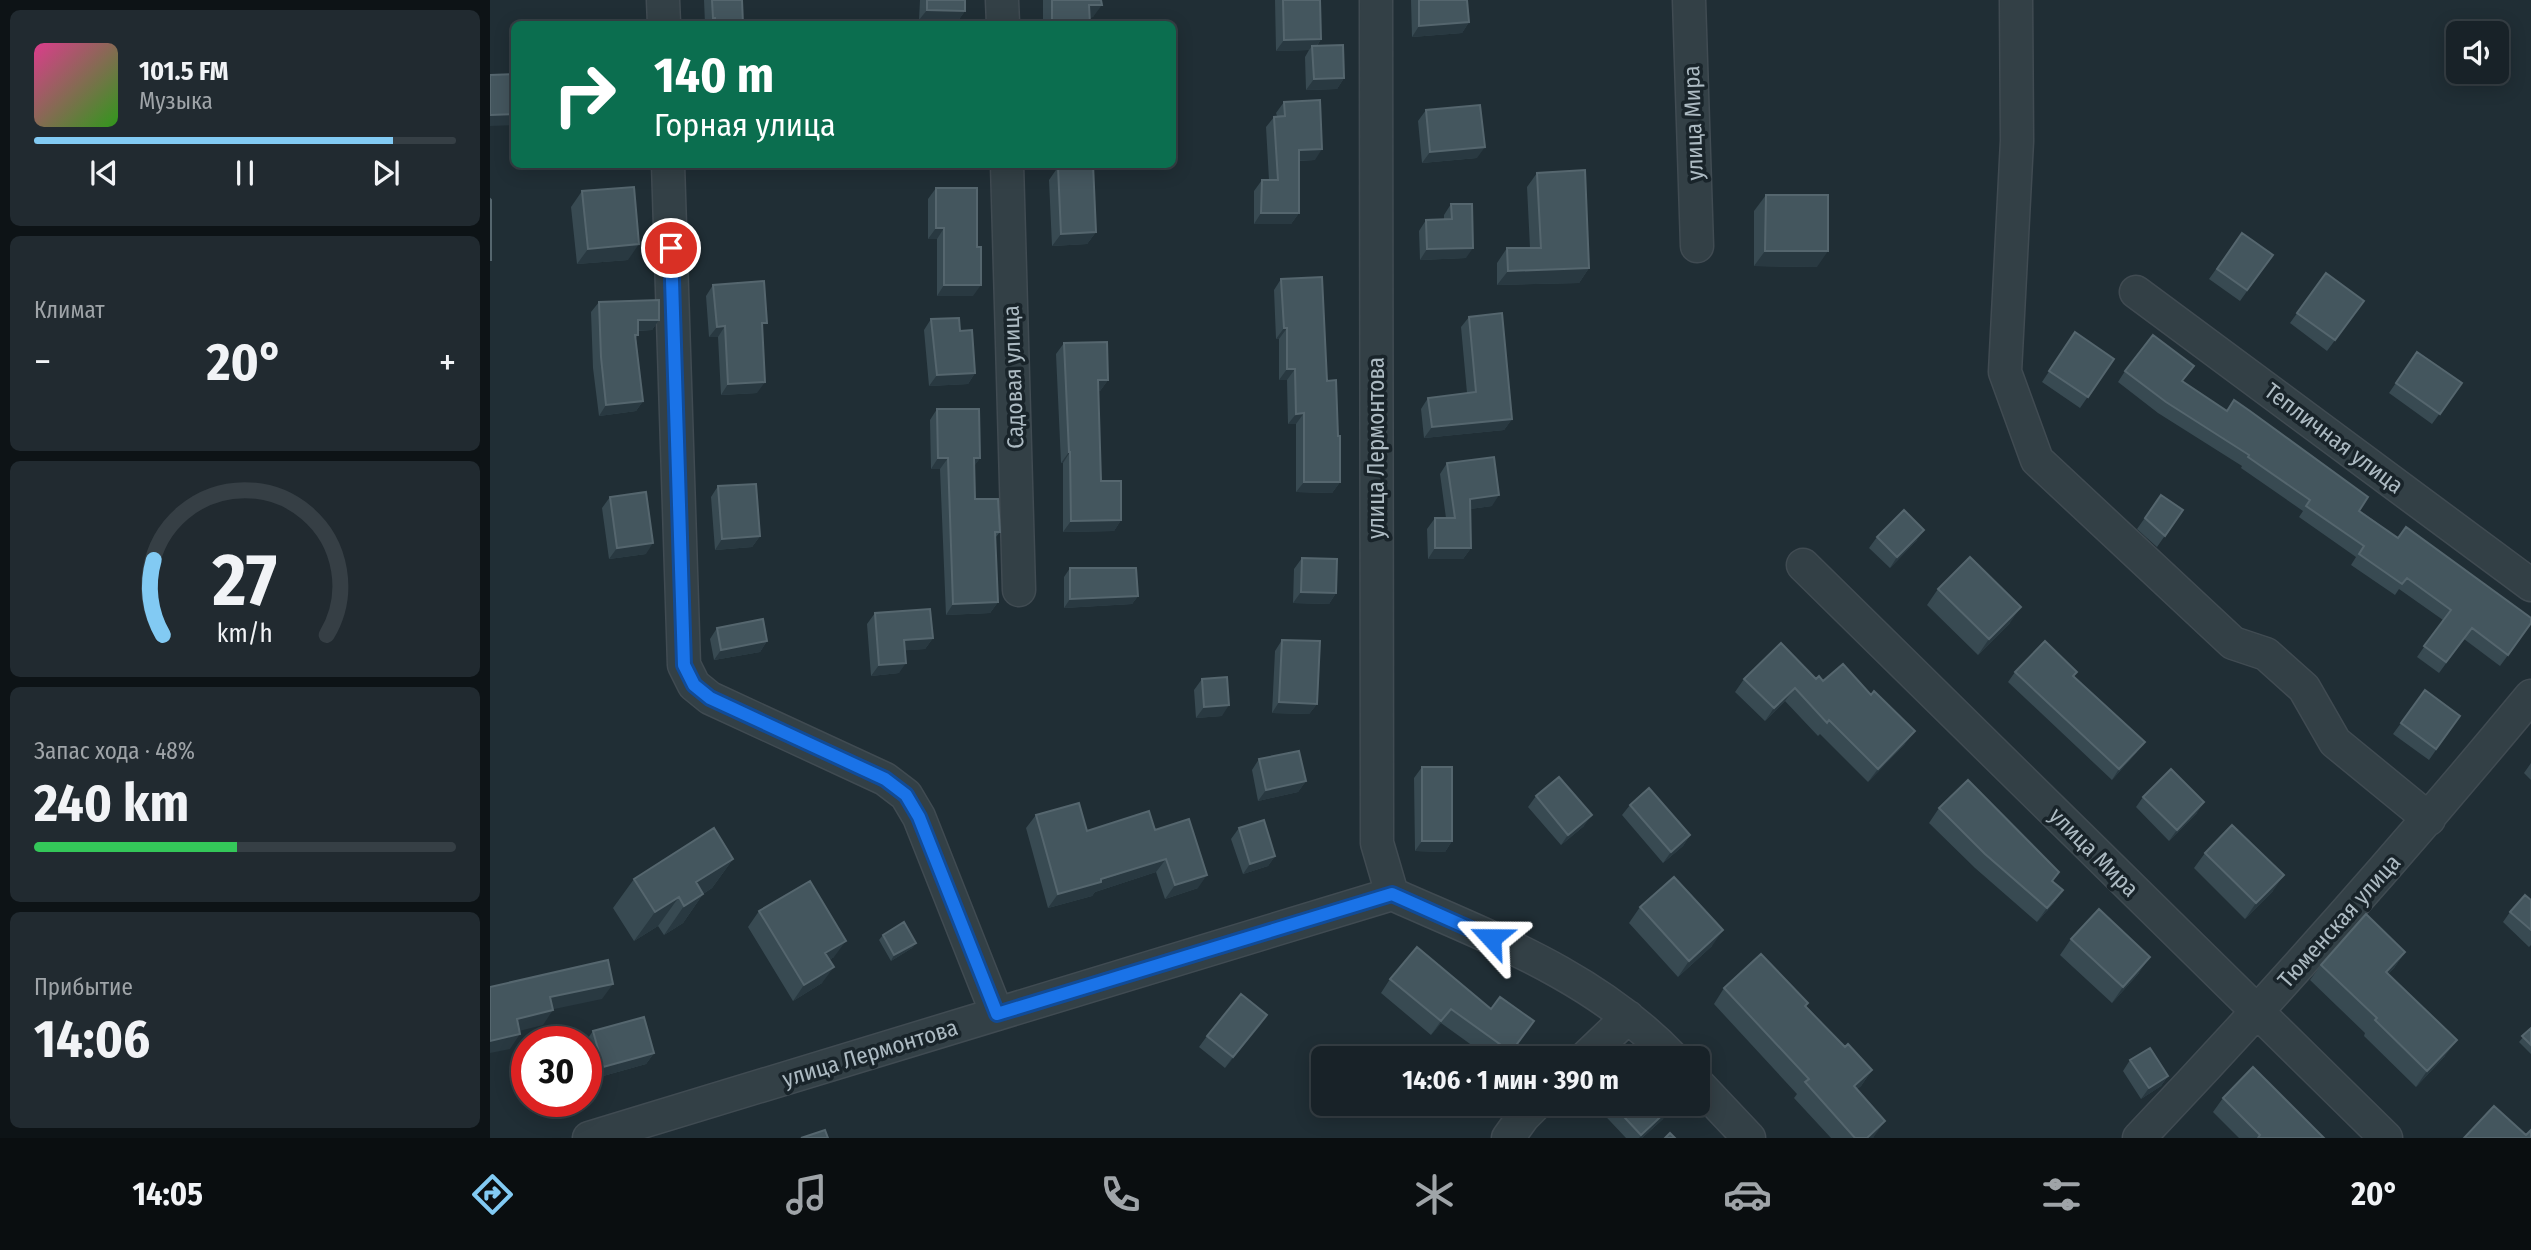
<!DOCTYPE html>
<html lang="ru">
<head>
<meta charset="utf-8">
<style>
  body { margin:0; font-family:"Fira Sans Condensed",sans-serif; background:#212a30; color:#f1f3f6; height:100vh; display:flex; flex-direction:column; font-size:26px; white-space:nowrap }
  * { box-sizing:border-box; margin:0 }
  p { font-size:23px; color:#9fa4a8 }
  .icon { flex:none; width:38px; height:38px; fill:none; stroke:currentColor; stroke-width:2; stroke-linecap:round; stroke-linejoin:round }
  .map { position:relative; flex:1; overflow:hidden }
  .panel { display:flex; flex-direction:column; gap:10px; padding:10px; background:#0d1316; width:490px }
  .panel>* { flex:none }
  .top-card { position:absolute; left:21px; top:21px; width:665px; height:147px; border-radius:10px; box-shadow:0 4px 18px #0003,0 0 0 2px #363f45; background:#0b6e4f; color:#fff; overflow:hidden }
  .fabs { position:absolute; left:1956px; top:21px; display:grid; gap:14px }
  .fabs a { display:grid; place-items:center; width:63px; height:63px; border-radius:10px; background:#182228; box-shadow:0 4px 18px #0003,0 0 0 2px #363f45; font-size:35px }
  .speed { position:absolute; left:21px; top:1026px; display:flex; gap:14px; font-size:35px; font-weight:700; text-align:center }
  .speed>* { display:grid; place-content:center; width:91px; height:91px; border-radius:50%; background:#182228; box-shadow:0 4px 18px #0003,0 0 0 2px #363f45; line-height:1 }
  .speed .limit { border:10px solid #d22; background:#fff; color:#111 }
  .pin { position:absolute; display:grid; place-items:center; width:60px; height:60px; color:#fff; margin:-30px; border:4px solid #fff; border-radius:50%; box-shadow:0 2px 7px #0007 }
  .me { position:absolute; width:77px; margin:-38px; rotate:294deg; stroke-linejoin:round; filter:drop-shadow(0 0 5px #0008) }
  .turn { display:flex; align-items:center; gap:24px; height:147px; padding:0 28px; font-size:32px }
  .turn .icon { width:91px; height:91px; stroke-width:2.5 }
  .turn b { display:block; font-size:49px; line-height:60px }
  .big { font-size:52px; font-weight:700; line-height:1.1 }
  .panel .tile { flex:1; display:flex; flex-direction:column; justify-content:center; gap:10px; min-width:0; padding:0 24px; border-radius:10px; background:#212a30 }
  .panel .dial { align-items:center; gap:0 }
  .dial svg { height:182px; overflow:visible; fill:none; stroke:#363f45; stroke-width:7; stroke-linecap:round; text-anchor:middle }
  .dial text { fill:#f1f3f6; stroke:none }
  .song { display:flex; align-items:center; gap:21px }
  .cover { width:84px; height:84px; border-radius:10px; background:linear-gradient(135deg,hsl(330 70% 55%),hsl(110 70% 35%)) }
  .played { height:7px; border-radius:4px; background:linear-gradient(90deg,#82caf3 85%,#363f45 85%) }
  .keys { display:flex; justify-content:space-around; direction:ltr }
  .heat { display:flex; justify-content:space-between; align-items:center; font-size:38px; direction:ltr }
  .charge { height:10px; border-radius:5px; background:linear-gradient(90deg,#34c759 48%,#363f45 0) }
  .trip { position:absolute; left:821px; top:1046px; width:399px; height:70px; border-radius:10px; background:#182228; box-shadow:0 4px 18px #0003,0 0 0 2px #363f45; font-weight:700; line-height:70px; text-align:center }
  .menu { display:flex; height:112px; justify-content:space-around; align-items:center; background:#0a0e10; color:#9fa4a8 }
  .menu .icon { width:49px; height:49px }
  .menu .on { color:#82caf3 }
  .menu b { font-size:32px; color:#f1f3f6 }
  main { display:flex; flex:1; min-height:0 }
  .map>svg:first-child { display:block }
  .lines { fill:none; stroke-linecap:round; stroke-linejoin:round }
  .minor-casing { stroke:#404b52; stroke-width:35 }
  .minor { stroke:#334046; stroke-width:32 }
  .wall { fill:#384a52 }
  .shaded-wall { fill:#293941 }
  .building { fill:#44565e; stroke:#55666e; stroke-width:2 }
  .route-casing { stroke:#114b97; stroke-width:18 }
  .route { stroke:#1a73e8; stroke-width:12 }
  .labels { text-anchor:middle; stroke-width:7; stroke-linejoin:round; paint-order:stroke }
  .street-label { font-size:23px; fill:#adbbc3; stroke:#19242a }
</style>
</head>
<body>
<main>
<section class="panel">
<div class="tile">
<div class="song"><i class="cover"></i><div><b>101.5 FM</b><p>Музыка</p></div></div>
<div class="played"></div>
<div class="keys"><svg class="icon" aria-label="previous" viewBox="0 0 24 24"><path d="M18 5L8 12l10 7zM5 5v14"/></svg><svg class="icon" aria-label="pause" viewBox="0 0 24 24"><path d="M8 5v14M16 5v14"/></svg><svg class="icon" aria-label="next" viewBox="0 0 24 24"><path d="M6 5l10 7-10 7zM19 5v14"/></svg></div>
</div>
<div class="tile"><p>Климат</p>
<div class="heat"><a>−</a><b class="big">20°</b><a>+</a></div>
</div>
<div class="tile dial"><svg viewBox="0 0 100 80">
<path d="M14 69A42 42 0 1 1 86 69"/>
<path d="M14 69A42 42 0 0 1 10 36" stroke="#82caf3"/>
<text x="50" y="56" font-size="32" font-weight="700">27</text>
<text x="50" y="72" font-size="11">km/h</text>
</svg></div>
<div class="tile"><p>Запас хода · 48%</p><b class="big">240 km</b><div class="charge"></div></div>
<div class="tile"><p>Прибытие</p><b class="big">14:06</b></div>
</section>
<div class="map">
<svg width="2041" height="1138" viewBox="0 0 2041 1138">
  <rect width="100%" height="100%" fill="#202e35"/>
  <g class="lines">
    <defs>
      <path id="minor" d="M173 0 174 24
        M512 0 513 24
        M886 0 887 843 902 894
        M1199 0 1207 246
        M1526 0 1527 141 1515 372 1547 460 1743 643 1776 654 1814 688 1845 742 1939 819
        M178 164 194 665 204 685 220 698 395 779 416 795 429 817 507 1014
        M517 164 529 590
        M1646 292 2041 585
        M1313 565 1896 1138
        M1094 1059 1138 1017
        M1208 1084 1259 1138
        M99 1138 902 894C1003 939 1105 976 1184 1059
        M1018 1138 1033 1117 1046 1104
        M1649 1138C1785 995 1915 848 2041 696"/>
    </defs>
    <use href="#minor" class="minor-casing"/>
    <use href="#minor" class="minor"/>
  </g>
  <path class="wall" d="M214 0H252L253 24H215Z
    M430 0H475V11L467 22 429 20Z
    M553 0H611L603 17 599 18 600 24H553Z
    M785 0H830L831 39 827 46 854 78 847 89 816 90 815 57 819 50 786 51Z
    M921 0H977L979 22 972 33 922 37Z
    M794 102 825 160 809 161V213L801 224H764V191L772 180H779L776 127 784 117 787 116 786 113Z
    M936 110 987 158 932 163 928 121Z
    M567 164H603L606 232 597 244 562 246 559 180 568 167Z
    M1047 173 1099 268 1089 283 1007 285V263L1017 248H1040L1037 187Z
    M446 188 483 296H447V239H438V199Z
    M92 191 138 260 87 264 81 207Z
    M1276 195 1327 267 1264 266V211Z
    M961 204 976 258 930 260 929 231 936 220H954V215Z
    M1752 233 1783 255 1750 301 1719 279Z
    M1836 273 1874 301 1837 351 1800 323Z
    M791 279 837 381 848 436 850 482 842 493 806 492V424H798L797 380H789V339H786L784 290Z
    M223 285 267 393 231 395 228 337H219L216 296Z
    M109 302 169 320 162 330 148 331 146 339 153 401 146 411 109 416 103 368 101 312Z
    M979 317 1022 419 1014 430 934 438 931 409 938 398 977 393 971 327Z
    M441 319 470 331 485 373 478 384 439 386 434 330Z
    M1585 332 1624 359 1590 408 1552 382Z
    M574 343 618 380 610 391H608L611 481 631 520 624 531 573 532V463H571L566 354Z
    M1927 352 1972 383 1942 424 1899 393Z
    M1635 371 1692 381 1908 538 2041 624 2010 666 1974 639 1949 673 1927 657 1953 620 1909 589 1905 595 1861 565 1866 557 1809 517 1813 511 1751 468 1752 466 1668 413 1628 382Z
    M447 409 490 458 484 466 485 499 510 532 505 538 508 602 500 613 456 615 450 469H441L440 420Z
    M957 463 1002 506 980 509 981 548 973 559H938L937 529 945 518H956L950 474Z
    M228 486 270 536 262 547 225 550 221 497Z
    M1671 495 1693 510 1667 547 1647 529Z
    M120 497 156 554 119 559 112 508Z
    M1387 537 1427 540 1400 568 1379 548Z
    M812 558 846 593 839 604 803 603 804 569Z
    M580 568 648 596 642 604 574 608V577Z
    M1448 589 1520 623 1488 655 1437 605Z
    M385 613 443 638 435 649 415 650 409 673 381 676 377 624Z
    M227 628 277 641 270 652 224 660 220 639Z
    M792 640 827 704 819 714 782 713 785 651Z
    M1525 672H1587L1584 676 1647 752 1622 780 1518 682Z
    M712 679 732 716 706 718 704 690Z
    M1254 679H1326L1381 695 1415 744 1378 782 1330 734 1328 736 1295 701 1275 721 1245 692Z
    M1935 690 1970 716 1939 760 1903 734Z
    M769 759 816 781 808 792 768 801 762 770Z
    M2041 763V780L2034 773Z
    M932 767 962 841 955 852 925 851 924 778Z
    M1046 796 1094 826 1071 845 1038 807Z
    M1653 797 1707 813 1679 841 1646 807Z
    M1140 805 1200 835 1193 846 1173 863 1132 815Z
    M1449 808 1569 872 1563 881 1573 890 1563 904 1547 922 1485 868 1439 823Z
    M546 815 597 831 665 830 708 888 675 899 666 872 605 892 602 896 558 908 536 828Z
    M749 828 785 856 778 866 753 874 741 839Z
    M1715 853 1783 891 1755 919 1704 868Z
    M243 859 222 888 213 894 193 923 174 935 168 926 144 941 123 908 144 879Z
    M2041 900V945L2039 947 2013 922 2020 912Z
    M1150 907 1222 946 1188 977 1139 923Z
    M269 911 344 957 339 960 332 983 303 1001 258 927Z
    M393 935 426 943 422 948 401 961 389 940Z
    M1581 939 1649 973 1622 1003 1570 955Z
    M1915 952 1904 968 1898 974 1955 1056 1926 1087 1874 1036 1875 1033 1820 980 1831 965Z
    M900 979 1001 1009 1044 1021 1017 1059H1001L951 1023 941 1035 891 993Z
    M1234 988 1316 1006 1355 1047 1382 1070 1371 1086 1367 1089 1384 1136 1383 1138H1341L1304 1098 1307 1094 1224 1004Z
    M777 1015 735 1068 709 1047 717 1036Z
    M2041 1028V1054L2029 1042Z
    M103 1031 164 1053 156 1064 106 1078 96 1044V1041Z
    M1640 1060 1678 1076 1671 1086 1651 1099 1633 1071Z
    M1733 1098 1834 1138H1749L1723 1112Z
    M1104 1104H1177L1173 1119 1152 1138H1136Z"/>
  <path class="shaded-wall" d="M599 5H612L603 17 590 18Z
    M437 10 475 11 467 22 429 20Z
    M223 18H225L220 24H218Z
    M979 22 972 33 922 37 929 26Z
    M831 39 824 50 822 46 819 50 786 51 794 40Z
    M854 78 847 89 816 90 824 79Z
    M24 114V125L0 126V115Z
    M995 147 987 158 932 163 940 152Z
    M832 149 825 160 802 161 809 150Z
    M87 164H134L86 165Z
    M771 213H809L801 224H764Z
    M446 228H454L447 239H438Z
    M606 232 597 244 562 246 571 234Z
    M149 244 138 260 87 264 98 249Z
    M983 248 976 258 930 260 937 249Z
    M1275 251H1338L1327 267 1264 266Z
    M1099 268 1089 283 1007 285 1018 271Z
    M454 285H491L483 296H447Z
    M148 320H169L162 330 140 331Z
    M235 326 228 337H219L227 327Z
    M794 328H797L789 339H786Z
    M797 369H805L797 380H789Z
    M485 373 478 384 439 386 447 375Z
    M608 380H618L610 391H600Z
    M275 382 267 393 231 395 238 384Z
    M153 401 146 411 109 416 116 405Z
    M814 413 806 424H798L806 414Z
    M1022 419 1014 430 934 438 942 427Z
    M579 452H580L573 463H571Z
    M448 458H458L450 469H441Z
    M484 458H490L482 469Z
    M814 482H850L842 493 806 492Z
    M1009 495 1002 506 973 510 980 499Z
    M631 520 624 531 573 532 581 521Z
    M1434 530 1427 540 1400 568 1407 557Z
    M270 536 262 547 225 550 232 539Z
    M163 543 156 554 119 559 127 548Z
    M945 548H981L973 559H938Z
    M811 592 846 593 839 604 803 603Z
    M648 596 642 604 574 608 580 599Z
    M508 602 500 613 456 615 463 604Z
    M1531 607 1520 623 1488 655 1499 639Z
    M443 638 435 649 407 651 414 640Z
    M277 641 270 652 224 660 231 650Z
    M416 663 409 673 381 676 389 665Z
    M1305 688 1295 701 1275 721 1284 708Z
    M789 702 827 704 819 714 782 713Z
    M739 705 732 716 706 718 714 707Z
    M1425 731 1415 744 1378 782 1388 769Z
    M1655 742 1647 752 1622 780 1629 769Z
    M816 781 808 792 768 801 776 790Z
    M1714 802 1707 813 1679 841 1687 830Z
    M1102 815 1094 826 1071 845 1078 835Z
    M1200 835 1193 846 1173 863 1181 852Z
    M932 841H962L955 852 925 851Z
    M785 856 778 866 753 874 760 864Z
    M243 859 222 888 194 906 206 882Z
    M676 859 666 872 605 892 602 896 558 908 568 894Z
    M717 875 708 888 675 899 685 885Z
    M1794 875 1783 891 1755 919 1766 903Z
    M1573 890 1563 904 1547 922 1557 908Z
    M213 894 193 923 174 935 194 906Z
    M189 897 168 926 144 941 165 912Z
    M1233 930 1222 946 1188 977 1199 961Z
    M356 941 344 957 324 969 335 953Z
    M426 943 422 948 401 961 404 955Z
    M1915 952 1904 968 1885 988 1896 972Z
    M1660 957 1649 973 1622 1003 1633 987Z
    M344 967 332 983 303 1001 314 985Z
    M123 984 112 999 50 1012 60 997Z
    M961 1009 951 1023 941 1035 951 1021Z
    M63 1010 53 1025 17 1034 27 1019Z
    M777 1015 770 1026 735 1068 743 1057Z
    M30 1034 20 1049 0 1053V1041Z
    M1967 1040 1955 1056 1926 1087 1937 1071Z
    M164 1053 156 1064 106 1078 113 1067Z
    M1382 1070 1371 1086 1353 1101 1364 1086Z
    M1678 1076 1671 1086 1651 1099 1659 1088Z
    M1180 1108 1173 1119 1152 1138H1149Z
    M1395 1121 1383 1138H1377Z"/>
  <path class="building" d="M222 0H252L253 24H225V18H223Z
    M437 0H475V11L437 10Z
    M562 0H611L612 5H599L600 24H562Z
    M793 0H830L831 39 794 40Z
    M929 0H977L979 22 929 26Z
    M853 45 854 78 824 79 822 46Z
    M24 74V114L0 115V75Z
    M830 100 832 149 809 150V213H771L772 180H788L784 117 795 116 794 102Z
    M990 105 995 147 940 152 936 110Z
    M577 164H603L606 232 571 234 568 167H577Z
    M1095 170 1099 268 1018 271 1017 248H1051L1047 173Z
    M144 187 149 244 98 249 92 191Z
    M446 188H487V247H491V285H454V228H446Z
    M1276 195H1338V251H1275Z
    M0 199 1 200V260H0Z
    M961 204H982L983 248 937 249 936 220 962 219Z
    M1752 233 1783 255 1757 290 1727 269Z
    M1836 273 1874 301 1845 340 1807 313Z
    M832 277 837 381 846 380 848 436H850V482H814V413L806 414 805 369H797V328H794L791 279Z
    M274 281 277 323H272L275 382 238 384 235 326 227 327 223 285Z
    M169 300V320H148V335H145L153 401 116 405 111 357 109 302Z
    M1012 313 1022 419 942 427 938 398 986 392 979 317Z
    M469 318 470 331 482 330 485 373 447 375 441 319Z
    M1585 332 1624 359 1598 397 1559 371Z
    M1663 335 1704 366 1692 381 1737 411 1744 400 1760 411 1878 497 1869 511 1908 538 1916 527 2041 618V623L2018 655 1982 628 1956 662 1934 646 1961 610 1917 578 1912 584 1869 554 1874 546 1816 506 1820 500 1758 457 1759 455 1676 402 1635 371Z
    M617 342 618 380H608L611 481H631V520L581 521 580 452H579L574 343Z
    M1927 352 1972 383 1950 414 1906 383Z
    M447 409H489L490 458H484L485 499H508L510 532H505L508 602 463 604 458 458H448Z
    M1004 457 1009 495 980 499 981 548H945V518H965L957 463Z
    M266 484 270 536 232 539 228 486Z
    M156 492 163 543 127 548 120 497Z
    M1671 495 1693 510 1675 536 1655 518Z
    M1414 510 1434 530 1407 557 1387 537Z
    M1480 557 1531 607 1499 639 1448 589Z
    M812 558 847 559 846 593 811 592Z
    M580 568H646L648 596 580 599Z
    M440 609 443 638 414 640 416 663 389 665 385 613Z
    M273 619 277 641 231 650 227 628Z
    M792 640 830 641 827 704 789 702Z
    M1555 641 1587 672 1583 676 1655 742 1629 769 1525 672Z
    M1291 643 1326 679 1329 676 1333 681 1353 664 1381 695 1384 691 1425 731 1388 769 1339 720 1337 723 1305 688 1284 708 1254 679Z
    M737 677 739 705 714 707 712 679Z
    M1935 690 1970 716 1946 749 1911 723Z
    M809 751 816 781 776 790 769 759Z
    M932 767H962V841H932Z
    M1681 769 1714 802 1687 830 1653 797Z
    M1069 777 1102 815 1078 835 1046 796Z
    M1478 780 1569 872 1562 881 1573 890 1557 908 1495 854 1449 808Z
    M1159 788 1200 835 1181 852 1140 805Z
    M589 803 597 831 659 811 665 830 699 819 717 875 685 885 676 859 611 879V882L568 894 546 815Z
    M774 820 785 856 760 864 749 828Z
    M1742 825 1794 875 1766 903 1715 853Z
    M224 828 243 859 206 882 213 894 194 906 189 897 165 912 144 879Z
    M1184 877 1233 930 1199 961 1150 907Z
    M320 881 356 941 335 953 344 967 314 985 269 911Z
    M2035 895 2041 900V930L2020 912Z
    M1609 909 1660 957 1633 987 1581 939Z
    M1876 914 1915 952 1896 972 1967 1040 1937 1071 1885 1020 1887 1018 1831 965Z
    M414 922 426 943 404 955 393 935Z
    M927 947 1001 1009 1010 997 1044 1021 1021 1052 961 1009 951 1021 900 979Z
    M1271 954 1318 1003 1315 1006 1355 1047 1358 1044 1382 1070 1364 1086 1395 1121 1377 1138H1365L1315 1082 1319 1079 1234 988Z
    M118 960 123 984 60 997 63 1010 27 1019 30 1034 0 1041V987Z
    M751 994 777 1015 743 1057 717 1036Z
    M154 1017 164 1053 113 1067 103 1031Z
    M2041 1028V1045L2032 1036Z
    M1660 1048 1678 1076 1659 1088 1640 1060Z
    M1763 1067 1834 1138H1768L1770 1135 1733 1098Z
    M1122 1104H1177L1180 1108 1151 1135Z
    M2004 1106 2036 1135 2041 1130V1138H1974Z
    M335 1130 338 1138H311Z
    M1180 1133 1185 1138H1175Z"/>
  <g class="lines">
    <defs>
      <path id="route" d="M181 248 194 665 204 685 220 698 395 779 416 795 429 817 507 1014 902 894 1001 938"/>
    </defs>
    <use href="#route" class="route-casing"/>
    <use href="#route" class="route"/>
  </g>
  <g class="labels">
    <g class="street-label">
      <text transform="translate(1203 123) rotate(-92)" y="8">улица Мира</text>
      <text transform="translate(523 377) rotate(-92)" y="8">Садовая улица</text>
      <text transform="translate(1844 438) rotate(37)" y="8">Тепличная улица</text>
      <text transform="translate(886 448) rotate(-90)" y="8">улица Лермонтова</text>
      <text transform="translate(1604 852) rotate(45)" y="8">улица Мира</text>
      <text transform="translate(1849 921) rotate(-48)" y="8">Тюменская улица</text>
      <text transform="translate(380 1053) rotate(-17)" y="8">улица Лермонтова</text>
    </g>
  </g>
</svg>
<div class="fabs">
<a><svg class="icon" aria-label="sound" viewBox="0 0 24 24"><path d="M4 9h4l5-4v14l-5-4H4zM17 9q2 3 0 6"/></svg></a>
</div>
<div class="speed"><div class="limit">30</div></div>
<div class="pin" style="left:181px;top:248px;background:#d93025"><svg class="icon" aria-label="arrive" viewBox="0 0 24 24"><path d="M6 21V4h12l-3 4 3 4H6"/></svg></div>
<svg class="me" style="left:1001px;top:938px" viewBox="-20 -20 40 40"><path d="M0-17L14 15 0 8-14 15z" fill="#1a73e8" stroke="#fff" stroke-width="4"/></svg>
<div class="trip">14:06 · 1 мин · 390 m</div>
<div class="top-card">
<div class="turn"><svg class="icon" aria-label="right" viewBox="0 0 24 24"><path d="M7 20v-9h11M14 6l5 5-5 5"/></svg><div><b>140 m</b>Горная улица</div></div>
</div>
</div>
</main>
<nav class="menu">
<b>14:05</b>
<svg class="icon on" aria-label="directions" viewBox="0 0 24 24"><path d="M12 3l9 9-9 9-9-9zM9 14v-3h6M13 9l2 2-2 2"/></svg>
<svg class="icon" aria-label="music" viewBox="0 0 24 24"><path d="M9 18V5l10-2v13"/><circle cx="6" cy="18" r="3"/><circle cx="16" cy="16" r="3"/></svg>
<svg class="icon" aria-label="phone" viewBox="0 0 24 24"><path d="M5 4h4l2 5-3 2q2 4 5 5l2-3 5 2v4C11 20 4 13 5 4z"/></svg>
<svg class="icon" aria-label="climate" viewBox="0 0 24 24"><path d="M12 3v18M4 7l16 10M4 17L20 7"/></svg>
<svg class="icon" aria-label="car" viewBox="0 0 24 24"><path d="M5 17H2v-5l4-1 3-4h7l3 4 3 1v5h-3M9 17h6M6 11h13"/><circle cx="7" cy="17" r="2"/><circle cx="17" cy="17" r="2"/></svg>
<svg class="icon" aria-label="filters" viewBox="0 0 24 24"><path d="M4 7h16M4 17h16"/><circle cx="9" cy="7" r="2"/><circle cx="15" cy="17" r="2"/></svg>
<b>20°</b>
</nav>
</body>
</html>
